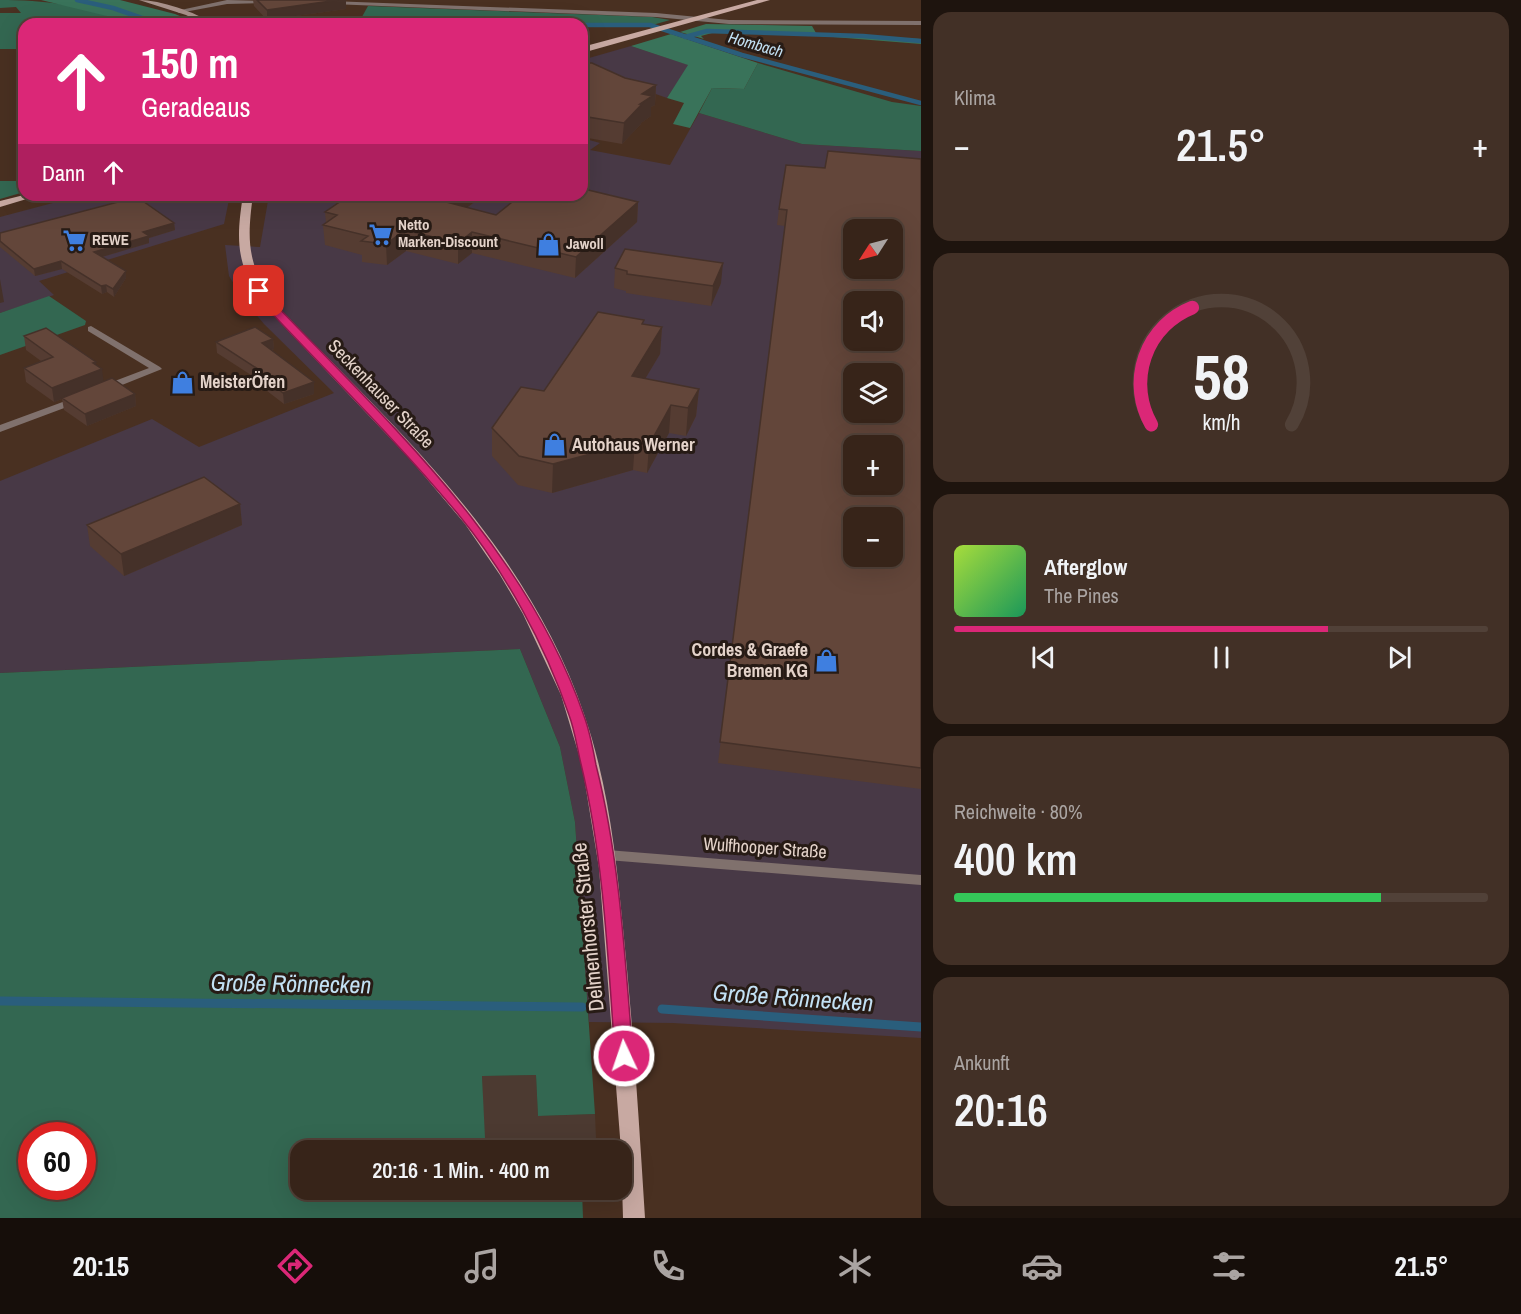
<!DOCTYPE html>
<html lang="de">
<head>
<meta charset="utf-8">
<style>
  body { margin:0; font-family:"Archivo Narrow",sans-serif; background:#423026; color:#f1f3f6; height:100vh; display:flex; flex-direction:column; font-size:22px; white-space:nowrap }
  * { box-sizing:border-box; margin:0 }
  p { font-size:20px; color:#aaa4a2 }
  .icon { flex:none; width:33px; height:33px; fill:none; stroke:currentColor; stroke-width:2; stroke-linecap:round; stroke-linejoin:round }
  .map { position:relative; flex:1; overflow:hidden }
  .drawer { display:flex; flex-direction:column; gap:12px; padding:12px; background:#1e140e; width:600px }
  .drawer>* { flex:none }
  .top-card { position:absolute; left:18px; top:18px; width:570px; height:183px; border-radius:18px; box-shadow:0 6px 24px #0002,0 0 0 2px #514138; background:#db2777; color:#fff; overflow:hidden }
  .needle { width:39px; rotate:234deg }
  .tools { position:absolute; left:843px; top:219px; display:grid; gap:12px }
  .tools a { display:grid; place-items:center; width:60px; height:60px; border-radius:12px; background:#372419; box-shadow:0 6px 24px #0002,0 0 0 2px #514138; font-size:30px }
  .speed { position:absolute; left:18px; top:1122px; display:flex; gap:12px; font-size:30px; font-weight:700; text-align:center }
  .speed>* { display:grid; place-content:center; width:78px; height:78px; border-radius:50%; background:#372419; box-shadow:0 6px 24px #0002,0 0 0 2px #514138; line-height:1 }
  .speed .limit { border:9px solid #d22; background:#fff; color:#111 }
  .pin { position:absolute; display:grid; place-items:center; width:51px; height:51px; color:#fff; margin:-26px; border-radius:12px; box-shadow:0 3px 9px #0006 }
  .me { position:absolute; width:66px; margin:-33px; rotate:357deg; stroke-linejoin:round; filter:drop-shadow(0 0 4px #0008) }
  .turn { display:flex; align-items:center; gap:21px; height:126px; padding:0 24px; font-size:27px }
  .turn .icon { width:78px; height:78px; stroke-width:2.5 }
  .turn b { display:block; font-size:42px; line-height:51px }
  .then { display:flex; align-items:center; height:57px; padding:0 24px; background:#0003; gap:12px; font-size:22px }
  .big { font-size:45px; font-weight:600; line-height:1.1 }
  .drawer .card { flex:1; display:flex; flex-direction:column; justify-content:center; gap:9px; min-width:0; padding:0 21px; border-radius:18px; background:#423026 }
  .drawer .dial { align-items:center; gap:0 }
  .dial svg { height:156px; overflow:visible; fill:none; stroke:#514138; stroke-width:7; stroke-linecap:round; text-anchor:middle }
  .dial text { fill:#f1f3f6; stroke:none }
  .song { display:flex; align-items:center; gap:18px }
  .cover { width:72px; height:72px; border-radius:9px; background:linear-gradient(135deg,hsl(80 70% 55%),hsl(150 70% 35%)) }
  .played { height:6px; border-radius:3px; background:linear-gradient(90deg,#db2777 70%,#514138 70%) }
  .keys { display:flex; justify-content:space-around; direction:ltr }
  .heat { display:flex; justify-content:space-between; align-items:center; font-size:33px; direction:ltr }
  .charge { height:9px; border-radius:4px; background:linear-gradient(90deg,#34c759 80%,#514138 0) }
  .trip { position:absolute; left:290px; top:1140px; width:342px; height:60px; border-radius:18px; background:#372419; box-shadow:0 6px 24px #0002,0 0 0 2px #514138; font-weight:600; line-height:60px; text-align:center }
  .tab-bar { display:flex; height:96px; justify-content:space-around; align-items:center; background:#160e0a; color:#aaa4a2 }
  .tab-bar .icon { width:42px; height:42px }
  .tab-bar .on { color:#db2777 }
  .tab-bar b { font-size:27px; color:#f1f3f6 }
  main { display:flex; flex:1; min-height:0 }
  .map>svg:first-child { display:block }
  .commercial { fill:#483946; fill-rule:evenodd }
  .industrial { fill:#4c3a31 }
  .green { fill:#336751; fill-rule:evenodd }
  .forest { fill:#39735a }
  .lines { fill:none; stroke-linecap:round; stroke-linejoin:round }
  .stream-far1 { stroke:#2a5e7c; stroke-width:4.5 }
  .stream { stroke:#2a5e7c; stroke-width:9 }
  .minor { fill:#80716d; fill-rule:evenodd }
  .secondary { fill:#a9918b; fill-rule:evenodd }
  .primary { fill:#c8a9a2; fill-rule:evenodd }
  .wall { fill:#553c32 }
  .shaded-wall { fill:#453129 }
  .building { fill:#63463a; stroke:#453129; stroke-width:1.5; fill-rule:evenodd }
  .route { fill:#db2777; stroke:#8e194d; stroke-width:1.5 }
  .labels { text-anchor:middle; stroke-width:6; stroke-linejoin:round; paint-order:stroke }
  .far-poi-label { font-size:15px; font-weight:bold; fill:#e4d3ca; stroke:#271b15; text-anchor:start }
  .far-water-label { font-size:16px; font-style:italic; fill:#c3e1f4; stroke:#271b15 }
  .poi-label { font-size:18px; font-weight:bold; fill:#e4d3ca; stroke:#271b15; text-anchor:start }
  .street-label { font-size:18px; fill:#e4d3ca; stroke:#271b15 }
  .near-street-label { font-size:21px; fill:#e4d3ca; stroke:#271b15 }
  .near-water-label { font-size:24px; font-style:italic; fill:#c3e1f4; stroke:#271b15 }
</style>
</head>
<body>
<main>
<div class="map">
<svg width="921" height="1218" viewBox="0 0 921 1218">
  <rect width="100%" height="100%" fill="#493021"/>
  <path class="commercial" d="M631 46 689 65 667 98 633 86 582 124V60Z
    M699 113 802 144 921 151V1038L673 1023 589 1022 575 822 560 747 520 649 0 673V481L152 419 199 447 334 393 264 324 244 300 229 276 225 245 260 247 269 195H582V138L600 143 590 150 670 165ZM854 230H892V268H854ZM854 302H892V340H854ZM854 374H892V412H854ZM854 446H892V484H854ZM854 518H892V556H854Z
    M83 195H230L224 224 39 281 54 295 0 313V217Z"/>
  <path class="industrial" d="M536 1075 538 1116 595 1114 596 1138 579 1140 484 1138 482 1076Z"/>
  <path class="green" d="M0 0C42 0 89 5 127 24H24V49H0V13H21L16 7 0 8Z
    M368 6 652 17 670 20 649 26 358 24Z
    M758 63 892 102 921 106V151L802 144 699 113 712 88 744 89Z
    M0 181H24V192L0 199Z
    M49 296 86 321 85 325 0 355V313Z
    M520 649 560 747 575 822 595 1114 538 1116 536 1075 482 1076 485 1138 579 1140 580 1150H300V1190H582L583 1218H0V673ZM32 1136H82V1186H32Z"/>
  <path class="forest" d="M41 0H120L175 14 199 24H127L115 18Z
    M706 24 812 26 816 33 921 39V44L808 35 712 33 701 36 704 39 680 32Z
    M671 34 758 63 744 89 712 88 690 128 673 124 684 103 667 98 688 65 631 46Z"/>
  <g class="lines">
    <path class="stream-far1" d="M77 0 113 8 159 24
      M582 25H650L742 55 921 103
      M685 37 707 31 863 36 921 41"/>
    <path class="stream" d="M0 1001 582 1007
      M662 1009 921 1027"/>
    <path class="minor" d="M227 0 272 1 269 3 227 4 179 13 176 11Z
      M330 1 656 13 729 20 921 21V25L729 24 656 17 332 4 330 3Z
      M91 326 160 367 162 369 107 391H99V387L149 368 88 331V327Z
      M79 396 84 399 83 401 0 432V425Z
      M607 850 921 875V885L607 860 602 859 600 855 602 851Z"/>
    <path class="secondary" d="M139 0C160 0 196 12 213 24H204L186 15Z"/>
    <path class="primary" d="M757 0H770L582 53V47Z
      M24 195H40L0 207V201Z
      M243 195H253C247 239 247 261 271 300 350 382 435 460 501 554 535 603 565 657 584 714 608 783 616 856 623 928 633 1025 639 1121 645 1218H623L621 1150 599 868 582 765 561 695 523 614 500 575 465 524 410 459 261 302C236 262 236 240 243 195Z"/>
  </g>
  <path class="wall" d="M253 0H346V9L267 20 254 6Z
    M582 63 625 78 656 85 655 105 651 107V116L641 123V124L622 144 582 137Z
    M921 159V789L718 763 785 226 777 225 779 209 825 168Z
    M350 195H484L467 208 496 215 571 200 638 202 637 222 575 278 472 253 458 264 406 251 387 265 362 262V255L325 245 323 225 326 223 325 212Z
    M174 223 175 230 149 238V243L102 257 126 278 114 297 107 292 102 294 62 269 35 276 0 247V233Z
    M615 268 721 283 711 306 626 293V291L614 288Z
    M644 324 662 327 660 354 645 379 699 389 696 416 686 436 669 433 647 473 633 470 552 493 518 485 492 456V428Z
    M24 336 96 362V365L103 382 135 394 136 406 87 426 64 410 62 399 54 402 26 382 24 368 41 361 26 350Z
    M273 339 274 349 272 350 314 394 284 404 258 384 257 379 217 353 216 342Z
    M240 504 242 525 124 576 90 546 87 525Z"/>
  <path class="shaded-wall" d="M338 0H346V9L267 20V10Z
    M656 85 655 105 651 107V116L641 123V124L622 144 624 123 642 94Z
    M456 195H484L446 223V202Z
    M638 202 637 222 575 278 576 257Z
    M174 223 175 230 149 238V243L95 259 94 252 143 232Z
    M405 230 406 251 387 265 386 244Z
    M472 232V253L458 264V243Z
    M61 261 62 269 35 276 34 269Z
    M723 263 721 283 711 306 713 286Z
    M126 271V278L114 297 113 289Z
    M0 279 4 302 0 303Z
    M106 285 107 292 102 294 101 286Z
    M662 327 660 354 630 404 632 376Z
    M273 339 274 349 263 354 262 343Z
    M96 362 97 371 102 369 104 384 62 398V399L54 402 52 388Z
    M314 382V394L284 404 283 393Z
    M699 389 696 416 686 436 688 408Z
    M135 394 136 406 87 426 85 414Z
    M671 405 669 433 647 473 649 445Z
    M635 442 633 470 552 493 553 464Z
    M240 504 242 525 124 576 121 554Z"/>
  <path class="building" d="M257 0H338L267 10Z
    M582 63H592L625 78 656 85 642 94 652 96 640 104H642L624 123 582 116V115L585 112 582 110Z
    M828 151 921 159V768L720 742 787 210 779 209 786 165 825 168ZM854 230H892V268H854ZM854 302H892V340H854ZM854 374H892V412H854ZM854 446H892V484H854ZM854 518H892V556H854Z
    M584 189 638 202 576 257 472 232 458 243 405 230 386 244 361 241 368 236 323 225 337 215 325 212 350 195H456L446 202 496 215 521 195H547L571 200 577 195H582V191Z
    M137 197 174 223 143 232 149 236 94 252 126 271 113 289 106 285 101 286 61 261 34 269 0 241V233Z
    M625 249 723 263 713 286 627 274V271L615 268Z
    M598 312 644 320 642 324 662 327 632 376 699 389 688 408 671 405 649 445 635 442 553 464 519 456 492 428 521 387 544 391Z
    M255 327 273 339 262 343 314 382 283 393 257 373 261 371 216 342Z
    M46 328 96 362 93 363 102 369 52 388 24 368 53 357 24 336Z
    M112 378 135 394 85 414 62 398Z
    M204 477 240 504 121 554 87 525Z"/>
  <path class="route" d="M256 288H263L271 300C392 426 526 548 584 716 590 732 593 749 596 765 620 860 625 959 633 1056L630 1061 624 1064 617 1061 615 1056C608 959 604 860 581 764 577 748 575 731 569 715 545 645 505 571 458 514 397 441 329 374 264 305L254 291Z"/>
  <defs>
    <symbol id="supermarket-bare" viewBox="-9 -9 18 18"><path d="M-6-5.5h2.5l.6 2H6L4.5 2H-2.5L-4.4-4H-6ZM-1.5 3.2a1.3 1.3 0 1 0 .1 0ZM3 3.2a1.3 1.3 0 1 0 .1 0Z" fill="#3f7fe0" stroke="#271b15" stroke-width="2.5" paint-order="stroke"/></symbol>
    <symbol id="shop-bare" viewBox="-9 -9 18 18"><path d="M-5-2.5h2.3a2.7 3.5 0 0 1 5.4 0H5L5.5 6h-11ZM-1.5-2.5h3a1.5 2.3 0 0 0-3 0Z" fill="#3f7fe0" stroke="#271b15" stroke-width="2.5" paint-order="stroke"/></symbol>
  </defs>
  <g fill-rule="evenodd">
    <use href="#supermarket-bare" x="364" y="218" width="33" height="33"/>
    <use href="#supermarket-bare" x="58" y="224" width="33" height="33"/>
    <use href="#shop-bare" x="532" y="228" width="33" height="33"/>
    <use href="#shop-bare" x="166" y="366" width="33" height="33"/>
    <use href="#shop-bare" x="538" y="428" width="33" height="33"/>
    <use href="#shop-bare" x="810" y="644" width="33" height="33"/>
  </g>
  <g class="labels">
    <g class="far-poi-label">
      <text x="398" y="230">Netto<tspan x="398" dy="17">Marken-Discount</tspan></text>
      <text x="92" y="245">REWE</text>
      <text x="566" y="249">Jawoll</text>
    </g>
    <g class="far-water-label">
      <text transform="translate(756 44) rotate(16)" y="6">Hombach</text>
    </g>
    <g class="poi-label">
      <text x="200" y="388">MeisterÖfen</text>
      <text x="572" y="451">Autohaus Werner</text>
      <text x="808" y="656" text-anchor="end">Cordes &amp; Graefe<tspan x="808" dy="21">Bremen KG</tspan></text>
    </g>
    <g class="street-label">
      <text transform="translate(381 394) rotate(46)" y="6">Seckenhauser Straße</text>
      <text transform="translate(765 848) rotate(4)" y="6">Wulfhooper Straße</text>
    </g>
    <g class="near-street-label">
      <text transform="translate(588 927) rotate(-96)" y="7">Delmenhorster Straße</text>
    </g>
    <g class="near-water-label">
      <text transform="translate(291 984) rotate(1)" y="8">Große Rönnecken</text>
      <text transform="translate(793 998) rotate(4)" y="8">Große Rönnecken</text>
    </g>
  </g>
</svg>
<div class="tools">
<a><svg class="needle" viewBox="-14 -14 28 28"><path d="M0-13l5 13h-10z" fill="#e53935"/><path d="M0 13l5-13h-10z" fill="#aaa4a2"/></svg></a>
<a><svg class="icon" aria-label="sound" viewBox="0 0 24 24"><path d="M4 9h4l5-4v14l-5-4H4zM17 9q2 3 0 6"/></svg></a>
<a><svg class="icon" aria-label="layers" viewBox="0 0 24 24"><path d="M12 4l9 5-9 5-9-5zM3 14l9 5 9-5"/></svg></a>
<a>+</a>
<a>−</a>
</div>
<div class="speed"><div class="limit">60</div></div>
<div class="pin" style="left:259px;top:291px;background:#d93025"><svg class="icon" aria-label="arrive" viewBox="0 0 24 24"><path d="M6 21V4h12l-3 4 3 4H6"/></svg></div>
<svg class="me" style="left:624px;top:1056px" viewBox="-20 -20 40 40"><circle r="17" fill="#db2777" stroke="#fff" stroke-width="3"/><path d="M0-11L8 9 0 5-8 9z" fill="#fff"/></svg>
<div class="trip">20:16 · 1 Min. · 400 m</div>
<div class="top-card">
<div class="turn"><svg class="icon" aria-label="ahead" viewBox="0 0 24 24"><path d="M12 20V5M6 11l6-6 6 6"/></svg><div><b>150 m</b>Geradeaus</div></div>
<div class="then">Dann<svg class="icon" aria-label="ahead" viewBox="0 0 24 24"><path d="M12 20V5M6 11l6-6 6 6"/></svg></div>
</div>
</div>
<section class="drawer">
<div class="card"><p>Klima</p>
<div class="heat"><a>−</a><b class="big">21.5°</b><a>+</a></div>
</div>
<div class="card dial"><svg viewBox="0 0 100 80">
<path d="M14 69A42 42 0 1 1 86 69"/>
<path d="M14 69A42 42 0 0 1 35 9" stroke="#db2777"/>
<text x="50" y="56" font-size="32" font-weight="700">58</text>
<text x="50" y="72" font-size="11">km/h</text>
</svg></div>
<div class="card">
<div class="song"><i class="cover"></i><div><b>Afterglow</b><p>The Pines</p></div></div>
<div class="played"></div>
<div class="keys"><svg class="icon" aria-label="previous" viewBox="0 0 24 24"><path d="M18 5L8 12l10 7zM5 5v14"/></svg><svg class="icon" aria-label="pause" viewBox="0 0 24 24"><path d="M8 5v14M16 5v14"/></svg><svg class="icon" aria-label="next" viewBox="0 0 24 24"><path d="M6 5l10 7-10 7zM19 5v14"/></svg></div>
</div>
<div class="card"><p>Reichweite · 80%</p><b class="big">400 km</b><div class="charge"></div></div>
<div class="card"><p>Ankunft</p><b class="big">20:16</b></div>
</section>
</main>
<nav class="tab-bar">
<b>20:15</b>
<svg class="icon on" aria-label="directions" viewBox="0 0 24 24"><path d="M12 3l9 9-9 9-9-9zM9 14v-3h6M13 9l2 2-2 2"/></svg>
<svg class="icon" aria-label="music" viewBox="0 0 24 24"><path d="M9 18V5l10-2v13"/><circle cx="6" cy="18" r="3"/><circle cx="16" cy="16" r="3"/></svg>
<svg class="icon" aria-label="phone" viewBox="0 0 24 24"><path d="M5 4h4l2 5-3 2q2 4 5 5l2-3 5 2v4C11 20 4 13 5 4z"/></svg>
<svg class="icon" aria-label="climate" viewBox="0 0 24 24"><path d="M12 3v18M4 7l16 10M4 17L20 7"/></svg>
<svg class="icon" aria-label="car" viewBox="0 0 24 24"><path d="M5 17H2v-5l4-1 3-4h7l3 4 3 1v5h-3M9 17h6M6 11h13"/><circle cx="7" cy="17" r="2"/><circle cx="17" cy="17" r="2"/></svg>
<svg class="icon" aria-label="filters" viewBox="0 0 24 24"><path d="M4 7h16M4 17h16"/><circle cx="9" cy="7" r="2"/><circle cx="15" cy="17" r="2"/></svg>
<b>21.5°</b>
</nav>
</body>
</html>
